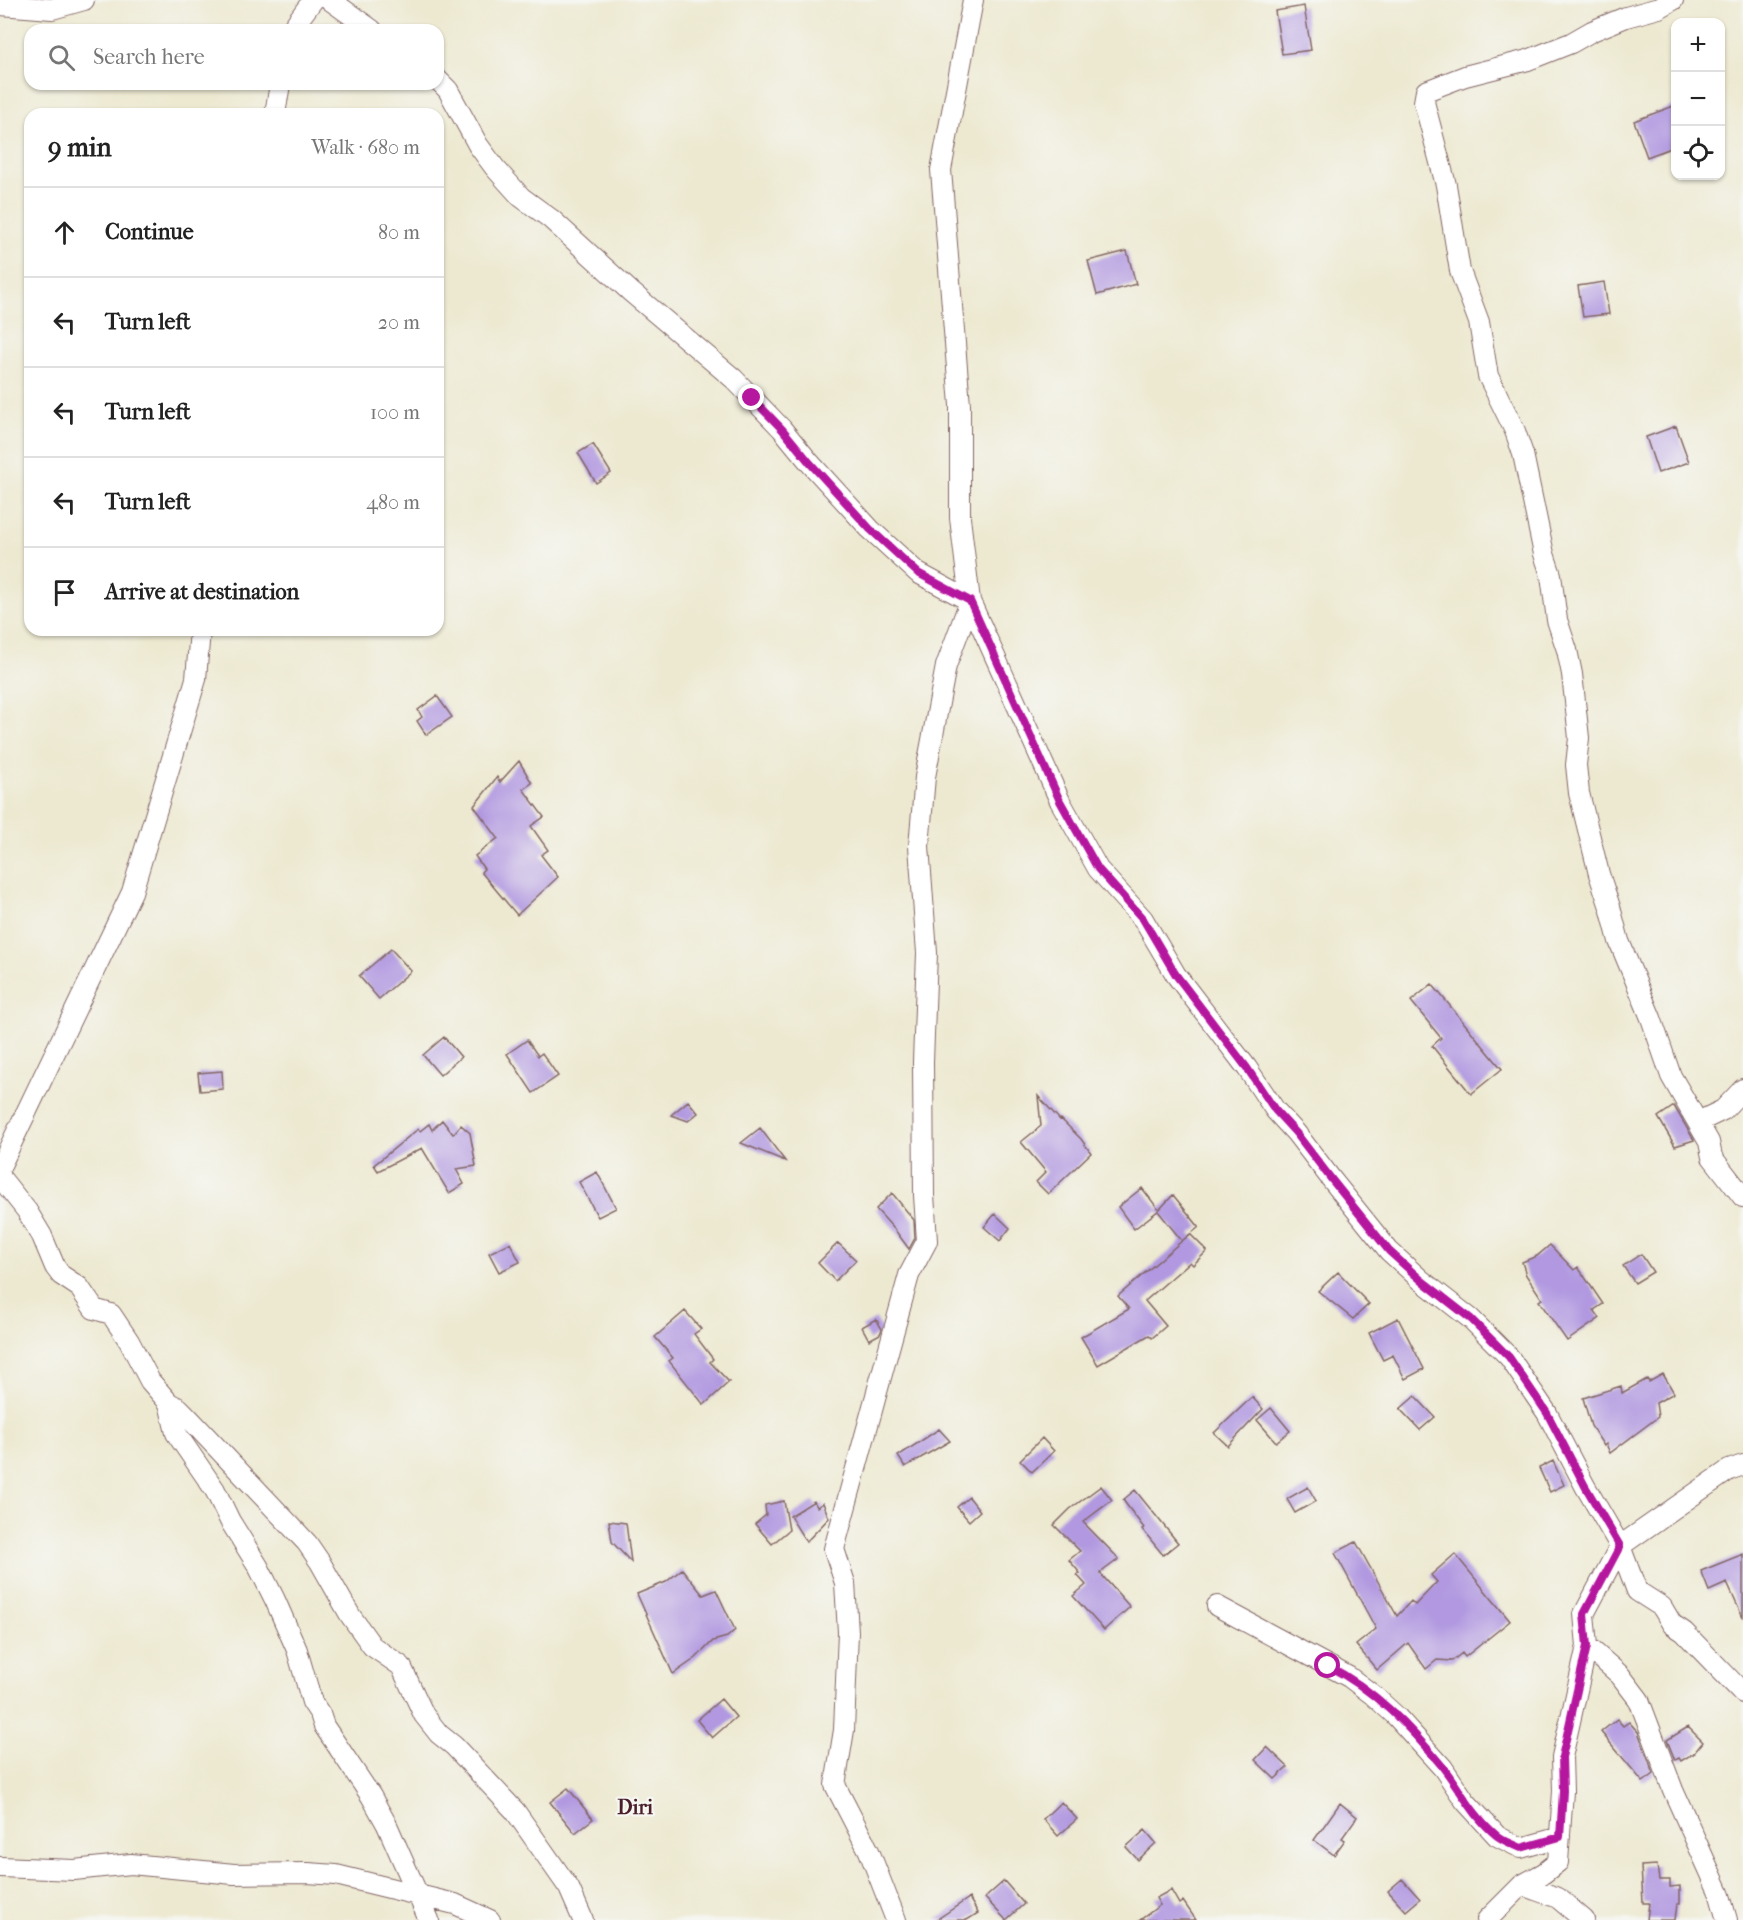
<!DOCTYPE html>
<meta charset="utf-8">
<style>
:root{--surface:#fff;--page:#f2f2f2;--text:#222;--muted:#767676;--line:#e0e0e0}
body{margin:0;font-family:"IM FELL French Canon",serif;background:var(--page);color:var(--text)}
.controls{position:absolute;right:18px;top:18px;display:grid;overflow:hidden;border-radius:12px;box-shadow:0 2px 4px #0004}
.controls button{width:54px;height:54px;display:grid;place-items:center;padding:0;border:0;border-bottom:2px solid var(--line);background:var(--surface);color:var(--text);font:30px sans-serif}
.stop{position:absolute;width:18px;height:18px;margin:-14px;border:4px solid #b5179e;border-radius:50%;background:#fff}
.stop.end{background:#b5179e;border-color:#fff;box-shadow:0 2px 6px #0008}
.list{margin:0;padding:0;list-style:none}
h2{display:flex;justify-content:space-between;align-items:center;height:78px;margin:0;padding:0 24px;font-size:26px}
h2 small{font-size:20px;font-weight:400;color:var(--muted)}
.list li{display:grid;grid-template-columns:39px 1fr auto;gap:18px;align-items:center;box-sizing:border-box;height:90px;padding:0 24px;border-top:2px solid var(--line)}
.list b{display:block;font-size:22px;white-space:nowrap}
.list em{font-size:20px;font-style:normal;color:var(--muted)}
.icon{flex:none;width:33px;height:33px;fill:none;stroke:currentColor;stroke-width:2;stroke-linecap:round;stroke-linejoin:round}
.map{position:relative;flex:none;width:1743px;height:1920px;overflow:hidden}
.search{position:absolute;background:var(--surface);box-shadow:0 2px 4px #0004;left:24px;top:24px;width:420px;height:66px;display:flex;align-items:center;gap:15px;box-sizing:border-box;padding:0 21px;border-radius:18px;color:var(--muted);font-size:22px}
.panel{position:absolute;background:var(--surface);box-shadow:0 2px 4px #0004;left:24px;top:108px;width:420px;height:528px;border-radius:18px}
.map>svg:first-child{display:block}
.building{fill:#b198e0}
.lines{fill:none;stroke-linecap:round;stroke-linejoin:round}
.minor-casing{stroke:#836665;stroke-width:22}
.minor{stroke:#fff;stroke-width:20}
.route{stroke:#b5179e;stroke-width:8}
.labels{text-anchor:middle;dominant-baseline:central;stroke-width:4.5;stroke-linejoin:round;paint-order:stroke}
.quarter-label{font-size:20px;font-weight:bold;fill:#4a1f2b;stroke:#f6f6f2}
</style>
<div class="map">
<svg width="1743" height="1920" viewBox="0 0 1743 1920">
<rect width="100%" height="100%" fill="#f6f6f2"/>
<filter id="ink" filterUnits="userSpaceOnUse"><feTurbulence type="fractalNoise" baseFrequency=".0167" numOctaves="2"/><feDisplacementMap in="SourceGraphic" scale="12" xChannelSelector="R" yChannelSelector="G"/><feConvolveMatrix kernelMatrix="1 2 1 2 8 2 1 2 1" color-interpolation-filters="sRGB"/></filter>
<filter id="wash" filterUnits="userSpaceOnUse"><feTurbulence type="fractalNoise" baseFrequency=".008" numOctaves="4" result="noise"/><feDisplacementMap in="SourceGraphic" scale="24" xChannelSelector="R" yChannelSelector="G"/><feGaussianBlur stdDeviation="1.35" result="paint"/><feColorMatrix in="noise" values="0 0 0 0 0 0 0 0 0 0 0 0 0 0 0 0 0 1.4 0 .05"/><feComposite in="paint" operator="in"/></filter>
<g filter="url(#wash)">
<rect width="100%" height="100%" fill="#ede9d1"/>
<g id="blocks">
<path class="building" d="M 1304,6 L 1311,50 L 1282,54 L 1275,11 Z
M 1676,105 L 1676,146 L 1647,157 L 1634,121 Z
M 1127,251 L 1136,284 L 1097,295 L 1088,261 Z
M 1604,282 L 1609,314 L 1583,317 L 1578,286 Z
M 1676,426 L 1689,462 L 1658,473 L 1646,437 Z
M 593,444 L 611,473 L 596,483 L 578,453 Z
M 437,696 L 452,717 L 426,735 L 417,721 L 422,717 L 418,710 Z
M 519,761 L 532,783 L 523,789 L 544,817 L 531,826 L 548,850 L 541,855 L 558,877 L 517,915 L 481,872 L 484,869 L 475,856 L 498,838 L 474,806 L 497,777 L 500,782 Z
M 391,949 L 411,971 L 379,999 L 359,976 Z
M 1432,984 L 1502,1069 L 1471,1094 L 1432,1046 L 1441,1038 L 1411,1001 Z
M 444,1037 L 461,1057 L 440,1075 L 423,1055 Z
M 527,1040 L 538,1056 L 542,1053 L 558,1076 L 533,1093 L 507,1054 Z
M 222,1071 L 223,1089 L 200,1091 L 198,1073 Z
M 1038,1096 L 1060,1120 L 1061,1119 L 1081,1139 L 1091,1153 L 1048,1194 L 1036,1182 L 1046,1172 L 1021,1142 L 1041,1126 Z
M 688,1101 L 698,1113 L 688,1121 L 671,1115 Z
M 1674,1106 L 1694,1140 L 1675,1146 L 1658,1117 Z
M 442,1120 L 453,1134 L 461,1125 L 470,1133 L 476,1166 L 456,1169 L 464,1184 L 449,1193 L 422,1148 L 378,1171 L 374,1165 L 418,1129 L 420,1131 L 429,1124 L 432,1130 Z
M 760,1128 L 785,1161 L 741,1143 Z
M 597,1172 L 616,1208 L 598,1217 L 579,1182 Z
M 1142,1188 L 1159,1210 L 1134,1229 L 1118,1207 Z
M 892,1193 L 914,1220 L 915,1238 L 909,1249 L 895,1230 L 876,1209 Z
M 1173,1195 L 1199,1227 L 1182,1241 L 1158,1211 Z
M 995,1214 L 1010,1228 L 1000,1241 L 984,1227 Z
M 1190,1234 L 1207,1251 L 1193,1265 L 1190,1262 L 1145,1301 L 1166,1326 L 1152,1338 L 1149,1335 L 1098,1365 L 1081,1337 L 1129,1309 L 1118,1296 Z
M 510,1243 L 520,1262 L 499,1272 L 489,1253 Z
M 838,1243 L 856,1260 L 835,1281 L 818,1263 Z
M 1550,1245 L 1574,1270 L 1578,1267 L 1603,1304 L 1594,1310 L 1600,1318 L 1567,1341 L 1539,1301 L 1542,1299 L 1526,1275 L 1522,1262 L 1537,1256 Z
M 1641,1254 L 1653,1272 L 1635,1283 L 1623,1266 Z
M 1338,1272 L 1369,1304 L 1353,1319 L 1318,1291 Z
M 685,1311 L 701,1329 L 694,1334 L 713,1359 L 710,1362 L 729,1382 L 704,1405 L 669,1361 L 673,1358 L 655,1337 Z
M 1398,1318 L 1424,1369 L 1405,1379 L 1393,1355 L 1383,1360 L 1369,1333 Z
M 876,1319 L 882,1329 L 880,1334 L 869,1340 L 862,1327 Z
M 1663,1374 L 1674,1393 L 1656,1403 L 1658,1417 L 1610,1453 L 1606,1444 L 1604,1446 L 1591,1426 L 1583,1398 L 1621,1386 L 1622,1393 L 1647,1379 L 1649,1382 Z
M 1415,1396 L 1435,1417 L 1420,1430 L 1400,1409 Z
M 1252,1397 L 1263,1409 L 1228,1446 L 1214,1433 Z
M 1271,1408 L 1290,1431 L 1276,1442 L 1257,1420 Z
M 939,1429 L 950,1441 L 905,1467 L 898,1456 Z
M 1042,1438 L 1054,1451 L 1032,1472 L 1020,1460 Z
M 1553,1461 L 1564,1485 L 1550,1492 L 1539,1468 Z
M 1101,1486 L 1112,1500 L 1083,1522 L 1119,1559 L 1100,1573 L 1130,1607 L 1104,1630 L 1073,1596 L 1086,1585 L 1077,1575 L 1080,1573 L 1069,1560 L 1080,1551 L 1054,1525 L 1070,1509 Z
M 1308,1487 L 1316,1501 L 1295,1513 L 1287,1499 Z
M 1135,1490 L 1178,1543 L 1163,1555 L 1142,1529 L 1144,1528 L 1123,1500 Z
M 969,1497 L 980,1511 L 969,1521 L 957,1507 Z
M 784,1501 L 789,1530 L 772,1544 L 755,1524 L 766,1515 L 765,1505 Z
M 814,1501 L 817,1507 L 823,1503 L 829,1518 L 806,1542 L 790,1516 Z
M 609,1521 L 626,1523 L 631,1562 L 612,1542 Z
M 1356,1542 L 1397,1616 L 1411,1601 L 1415,1605 L 1437,1582 L 1431,1575 L 1455,1554 L 1510,1621 L 1465,1657 L 1462,1653 L 1452,1661 L 1437,1660 L 1426,1669 L 1408,1643 L 1377,1670 L 1356,1645 L 1376,1629 L 1335,1553 Z
M 1743,1554 L 1743,1618 L 1727,1583 L 1709,1591 L 1701,1571 Z
M 682,1569 L 703,1595 L 716,1590 L 735,1630 L 727,1637 L 713,1641 L 696,1658 L 673,1674 L 637,1594 L 666,1582 Z
M 721,1699 L 736,1717 L 712,1738 L 697,1720 Z
M 1617,1719 L 1623,1726 L 1629,1722 L 1638,1732 L 1654,1774 L 1643,1782 L 1601,1732 Z
M 1688,1727 L 1703,1742 L 1694,1753 L 1681,1761 L 1679,1758 L 1675,1760 L 1667,1740 Z
M 1267,1747 L 1288,1767 L 1275,1779 L 1255,1760 Z
M 568,1788 L 593,1819 L 575,1833 L 550,1802 Z
M 1061,1802 L 1077,1819 L 1058,1836 L 1043,1819 Z
M 1340,1803 L 1357,1817 L 1342,1838 L 1345,1840 L 1334,1855 L 1314,1840 Z
M 1145,1830 L 1156,1843 L 1138,1860 L 1126,1847 Z
M 1657,1865 L 1659,1880 L 1670,1880 L 1670,1887 L 1680,1886 L 1680,1904 L 1677,1904 L 1675,1920 L 1647,1920 L 1649,1903 L 1643,1903 L 1641,1866 Z
M 1402,1879 L 1420,1899 L 1406,1911 L 1388,1891 Z
M 1004,1881 L 1024,1904 L 1006,1920 L 985,1898 Z
M 1171,1890 L 1179,1904 L 1183,1901 L 1196,1920 L 1140,1920 L 1160,1905 L 1156,1898 Z
M 969,1898 L 978,1913 L 967,1920 L 936,1920 Z"/>
</g>
</g>
<g filter="url(#ink)">
<use href="#blocks" fill-opacity="0" stroke="#836665" stroke-width="1.5"/>
<g class="lines">
<g class="minor-casing">
<path id="minor" d="M 330,0 L 372,30
M 1673,0 L 1659,8 L 1626,17 L 1592,31 L 1571,43 L 1528,60 L 1465,76 L 1426,91 L 1424,102 L 1446,185 L 1460,271 L 1479,322 L 1488,376 L 1515,431 L 1523,454 L 1544,554 L 1551,575 L 1557,620 L 1567,650 L 1572,674 L 1579,738 L 1576,765 L 1579,793 L 1599,874 L 1610,907 L 1619,941 L 1651,1018 L 1671,1076 L 1709,1142 L 1712,1157 L 1743,1197
M 0,5 L 52,9 L 84,0
M 291,30 L 313,0
M 438,80 L 448,90 L 478,145 L 495,168 L 521,197 L 551,219 L 631,292 L 734,379 L 782,429 L 810,463 L 870,529 L 918,573 L 970,601 L 1060,801 L 1098,869 L 1143,919 L 1176,975 L 1247,1068 L 1275,1110 L 1296,1133 L 1332,1180 L 1389,1251 L 1421,1280 L 1471,1319 L 1509,1357 L 1547,1413 L 1585,1486 L 1620,1546 L 1584,1614 L 1587,1646 L 1562,1757 L 1563,1791 L 1558,1862 L 1544,1873 L 1522,1885 L 1487,1920
M 275,114 L 280,84
M 1698,1122 L 1723,1110 L 1743,1089
M 0,1167 L 132,892 L 196,679 L 200,630
M 0,1177 L 27,1211 L 42,1236 L 55,1267 L 61,1275 L 79,1287 L 94,1309 L 111,1314 L 129,1341 L 150,1381 L 169,1403 L 176,1433 L 215,1490 L 230,1521 L 258,1566 L 275,1600 L 297,1650 L 312,1702 L 320,1714 L 324,1726 L 371,1796 L 387,1825 L 429,1920
M 169,1403 L 179,1408 L 186,1415 L 307,1543 L 320,1562 L 350,1615 L 372,1646 L 401,1666 L 424,1715 L 439,1734 L 454,1746 L 515,1811 L 569,1888 L 583,1920
M 1743,1465 L 1729,1470 L 1620,1546 L 1637,1591 L 1662,1607 L 1672,1624 L 1684,1632 L 1743,1693
M 1217,1606 L 1349,1677 L 1373,1695 L 1396,1716 L 1443,1768 L 1465,1801 L 1497,1836 L 1521,1848 L 1560,1837
M 1587,1646 L 1620,1675 L 1639,1700 L 1673,1790 L 1719,1892 L 1727,1920
M 0,1867 L 74,1870 L 131,1864 L 234,1874 L 308,1873 L 336,1875 L 455,1904 L 490,1920
M 1522,1885 L 1558,1898 L 1584,1920
M 896,1920 L 869,1851 L 835,1785 L 844,1730 L 848,1632 L 845,1583 L 834,1549 L 909,1275 L 927,1241 L 924,1195 L 923,1062 L 927,953 L 919,846 L 925,777 L 946,666 L 970,601 L 960,518 L 960,405 L 941,170 L 973,0"/>
</g>
<use href="#minor" class="minor"/>
</g>
</g>
<g class="lines" filter="url(#ink)">
<path class="route" d="M 752,398 L 782,429 L 810,463 L 870,529 L 918,573 L 970,601 L 1060,801 L 1098,869 L 1143,919 L 1176,975 L 1247,1068 L 1275,1110 L 1296,1133 L 1332,1180 L 1389,1251 L 1421,1280 L 1471,1319 L 1509,1357 L 1547,1413 L 1585,1486 L 1620,1546 L 1584,1614 L 1587,1646 L 1562,1757 L 1563,1791 L 1560,1837 L 1521,1848 C 1513,1844 1503,1841 1496,1835 C 1473,1816 1460,1789 1442,1766 C 1410,1727 1374,1689 1328,1666"/>
</g>
<g class="labels">
<g class="quarter-label">
<text x="635" y="1807">Diri</text>
</g>
</g>
</svg>
<div class="controls">
<button>+</button>
<button>−</button>
<button><svg class="icon" aria-label="locate" viewBox="0 0 24 24"><circle cx="12" cy="12" r="6"/><path d="M12 2v4M12 18v4M2 12h4M18 12h4"/></svg></button>
</div>
<div class="stop" style="left:1328px;top:1666px"></div>
<div class="stop end" style="left:752px;top:398px"></div>
<div class="search"><svg class="icon" aria-label="search" viewBox="0 0 24 24"><circle cx="10" cy="10" r="6"/><path d="M15 15l6 6"/></svg>Search here</div>
<section class="panel">
<h2>9 min<small>Walk · 680 m</small></h2>
<ul class="list">
<li><svg class="icon" aria-label="ahead" viewBox="0 0 24 24"><path d="M12 20V5M6 11l6-6 6 6"/></svg><div><b>Continue</b></div><em>80 m</em></li>
<li><svg class="icon" aria-label="left" viewBox="0 0 24 24"><path d="M17 20v-9H6M10 6l-5 5 5 5"/></svg><div><b>Turn left</b></div><em>20 m</em></li>
<li><svg class="icon" aria-label="left" viewBox="0 0 24 24"><path d="M17 20v-9H6M10 6l-5 5 5 5"/></svg><div><b>Turn left</b></div><em>100 m</em></li>
<li><svg class="icon" aria-label="left" viewBox="0 0 24 24"><path d="M17 20v-9H6M10 6l-5 5 5 5"/></svg><div><b>Turn left</b></div><em>480 m</em></li>
<li><svg class="icon" aria-label="arrive" viewBox="0 0 24 24"><path d="M6 21V4h12l-3 4 3 4H6"/></svg><div><b>Arrive at destination</b></div></li>
</ul>
</section>
</div>
